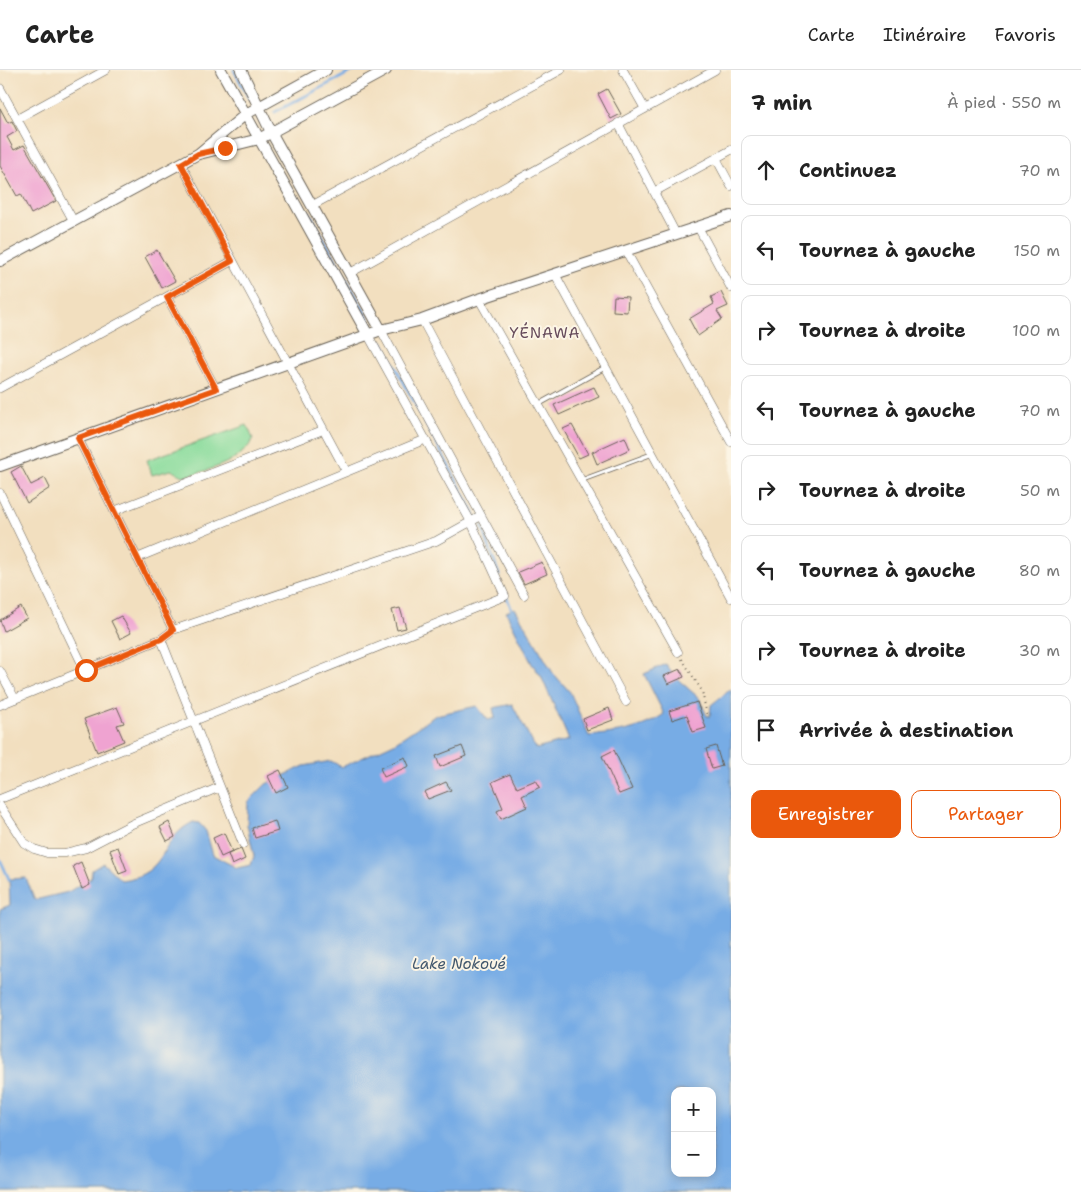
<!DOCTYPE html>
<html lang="fr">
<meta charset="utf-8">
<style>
:root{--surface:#fff;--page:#f6f6f6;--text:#222;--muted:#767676;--line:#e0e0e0;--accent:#ea580c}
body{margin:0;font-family:"Shantell Sans",sans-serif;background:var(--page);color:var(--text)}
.controls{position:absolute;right:15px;bottom:15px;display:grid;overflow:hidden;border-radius:10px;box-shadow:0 2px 8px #0003}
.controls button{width:45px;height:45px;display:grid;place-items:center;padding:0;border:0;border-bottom:1px solid var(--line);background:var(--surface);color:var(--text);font:25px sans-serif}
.stop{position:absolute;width:15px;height:15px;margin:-11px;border:4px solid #ea580c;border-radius:50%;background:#fff}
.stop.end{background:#ea580c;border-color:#fff;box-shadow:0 1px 5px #0008}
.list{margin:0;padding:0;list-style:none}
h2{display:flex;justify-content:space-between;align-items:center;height:65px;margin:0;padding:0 20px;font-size:21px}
h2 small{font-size:16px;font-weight:400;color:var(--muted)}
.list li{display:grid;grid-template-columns:32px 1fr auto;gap:15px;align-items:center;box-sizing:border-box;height:70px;margin:0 10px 10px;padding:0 10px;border:1px solid var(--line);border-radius:10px}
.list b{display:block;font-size:19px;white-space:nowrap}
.list em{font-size:16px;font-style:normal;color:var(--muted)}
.actions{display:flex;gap:10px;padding:15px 20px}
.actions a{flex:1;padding:11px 0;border:1px solid var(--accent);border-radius:10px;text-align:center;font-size:18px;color:var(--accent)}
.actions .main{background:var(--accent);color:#fff}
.icon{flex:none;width:28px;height:28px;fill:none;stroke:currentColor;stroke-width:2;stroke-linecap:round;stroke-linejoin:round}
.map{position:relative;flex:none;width:731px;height:1122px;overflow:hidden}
header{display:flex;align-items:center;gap:30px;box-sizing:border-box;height:70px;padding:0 25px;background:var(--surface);border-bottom:1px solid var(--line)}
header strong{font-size:24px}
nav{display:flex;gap:28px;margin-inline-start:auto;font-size:18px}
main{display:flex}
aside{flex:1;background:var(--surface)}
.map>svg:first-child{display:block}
.green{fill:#8bdc9d;stroke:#547c5c}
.water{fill:#77ace5;stroke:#4a6480;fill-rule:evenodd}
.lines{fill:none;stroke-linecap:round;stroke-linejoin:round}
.stream{stroke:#77ace5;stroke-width:3}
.building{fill:#efa3d1}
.service-casing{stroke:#676055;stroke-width:5.5}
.minor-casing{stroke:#676055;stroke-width:9}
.tertiary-casing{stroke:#676055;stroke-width:12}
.path{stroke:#676055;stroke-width:2;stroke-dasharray:1 4;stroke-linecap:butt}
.service{stroke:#fff;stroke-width:4}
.minor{stroke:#fff;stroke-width:8}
.tertiary{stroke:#fff;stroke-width:10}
.route{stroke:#ea580c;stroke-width:6}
.labels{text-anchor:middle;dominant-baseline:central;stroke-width:4;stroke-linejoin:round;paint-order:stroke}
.neighbourhood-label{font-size:15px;letter-spacing:1px;fill:#664b5b;stroke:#fcf5e5}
.water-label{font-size:15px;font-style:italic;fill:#40566c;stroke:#fcf5e5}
</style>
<header>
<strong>Carte</strong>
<nav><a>Carte</a><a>Itinéraire</a><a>Favoris</a></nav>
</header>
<main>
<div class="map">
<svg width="731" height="1122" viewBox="0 0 731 1122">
<rect width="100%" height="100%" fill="#fcf5e5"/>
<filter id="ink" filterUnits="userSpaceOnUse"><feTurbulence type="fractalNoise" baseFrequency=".02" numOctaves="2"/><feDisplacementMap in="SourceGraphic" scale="10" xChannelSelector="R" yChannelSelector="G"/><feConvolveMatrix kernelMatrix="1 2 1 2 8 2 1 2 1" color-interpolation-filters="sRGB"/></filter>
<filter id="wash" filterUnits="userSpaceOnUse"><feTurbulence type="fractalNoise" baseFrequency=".0096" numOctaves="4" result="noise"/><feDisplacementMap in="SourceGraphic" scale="20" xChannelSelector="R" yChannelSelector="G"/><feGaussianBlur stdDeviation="1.12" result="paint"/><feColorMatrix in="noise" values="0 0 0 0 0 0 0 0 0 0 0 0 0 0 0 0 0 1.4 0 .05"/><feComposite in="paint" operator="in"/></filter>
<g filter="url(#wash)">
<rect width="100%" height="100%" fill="#f2dfbf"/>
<path class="green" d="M 247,355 L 253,369 C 243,390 211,400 190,405 L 183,406 L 171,400 L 152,405 L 147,390 Z"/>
<path class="water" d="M 515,538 L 553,603 L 570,622 L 589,666 C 616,663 642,660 664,644 L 644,604 L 666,594 L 673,605 L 699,628 L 707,646 L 710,646 L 711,635 L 731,619 L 731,1122 L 0,1122 L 0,839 L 10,835 L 9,809 L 26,808 L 35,830 L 68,822 L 91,808 L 92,800 L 103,793 L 121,810 C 169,805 158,769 193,752 L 199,753 L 206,761 L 213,785 L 237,798 L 251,795 L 254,786 L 247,755 L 248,732 L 266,714 L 304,696 L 331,691 L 342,697 L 394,673 L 436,645 L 477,636 L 488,650 L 495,648 L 493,638 L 512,634 L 536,679 L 569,670 L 541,606 L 532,594 L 506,542 ZM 675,1021 L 712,1021 L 712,1103 L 675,1103 Z"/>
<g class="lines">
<path class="stream" d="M 234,0 L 249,28
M 275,42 L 355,0
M 309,142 L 374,259
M 382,272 L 475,445
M 482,456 L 499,505
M 506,525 L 513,543
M 0,789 L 9,809"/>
</g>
<g id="blocks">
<path class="building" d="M 607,19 L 621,44 L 611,49 L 598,24 Z
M 0,38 L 8,53 L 12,51 L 17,61 L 7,67 L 14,80 L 24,75 L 56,131 L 31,144 L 21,124 L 17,126 L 0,96 Z
M 157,180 L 175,211 L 162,218 L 145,187 Z
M 721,222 L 728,236 L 717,241 L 722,249 L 698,266 L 689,249 L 714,234 L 711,227 Z
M 614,226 L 628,227 L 627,242 L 613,241 Z
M 594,317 L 599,327 L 559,345 L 554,335 Z
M 572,355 L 588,384 L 579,388 L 563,359 Z
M 625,367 L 630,379 L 597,394 L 592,382 Z
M 21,396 L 31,415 L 45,408 L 50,418 L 27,433 L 11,402 Z
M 542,492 L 547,504 L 524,514 L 518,502 Z
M 21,537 L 27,548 L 4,561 L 0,550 Z
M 400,538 L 406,558 L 397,560 L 392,540 Z
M 121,546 L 131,563 L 120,569 L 111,551 Z
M 680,599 L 684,607 L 668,614 L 664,606 Z
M 697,632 L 706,658 L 693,662 L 687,645 L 672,650 L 669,641 Z
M 117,637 L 124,653 L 117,655 L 124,671 L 97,682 L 84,649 Z
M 609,638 L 613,650 L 587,660 L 583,649 Z
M 462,676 L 466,686 L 440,697 L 436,686 Z
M 716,676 L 722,696 L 712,699 L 706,679 Z
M 614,680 L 632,719 L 619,724 L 602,686 Z
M 405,687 L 409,696 L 384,707 L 380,698 Z
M 280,700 L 288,717 L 276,723 L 268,706 Z
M 510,704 L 517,718 L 536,710 L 540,717 L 522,726 L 527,737 L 501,749 L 497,741 L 503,738 L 492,712 Z
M 446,712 L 451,720 L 428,729 L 424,722 Z
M 275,751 L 278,761 L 255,768 L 252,758 Z
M 169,752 L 175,767 L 167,771 L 160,757 Z
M 224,763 L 232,782 L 221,787 L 213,768 Z
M 118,777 L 127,801 L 119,804 L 110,780 Z
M 241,779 L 245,789 L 232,795 L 228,784 Z
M 81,792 L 90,815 L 82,819 L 73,796 Z"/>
</g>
</g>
<g filter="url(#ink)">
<use href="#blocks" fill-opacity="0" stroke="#676055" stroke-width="1"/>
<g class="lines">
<g class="service-casing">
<path id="service" d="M 539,334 L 606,297
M 582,410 L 652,384"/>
</g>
<g class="minor-casing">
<path id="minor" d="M 623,0 L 645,39
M 0,18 L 74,152
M 17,49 L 106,0
M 618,53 L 676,164
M 716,88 L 731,116
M 181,94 L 346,401
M 654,122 L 731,80
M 313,135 L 561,0
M 698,157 L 731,218
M 626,181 L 731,372
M 350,203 L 715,0
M 555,204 L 731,528
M 167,227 L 216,319
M 479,229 L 678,582
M 422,250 L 626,632
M 381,260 L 524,525
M 0,318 L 232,191
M 78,368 L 173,560
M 0,423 L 85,600
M 114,441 L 323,360
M 137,488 L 424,370
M 161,569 L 243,774
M 0,601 L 15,629
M 0,635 L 161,569 L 173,560 L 436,471 L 481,446
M 0,729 L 505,526 L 471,452 L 368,265
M 0,736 L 24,773 L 34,779 L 47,783 L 65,783 L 86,778 L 132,754 L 220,717"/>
</g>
<g class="tertiary-casing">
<path id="tertiary" d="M 221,0 L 368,265
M 241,0 L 271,62 L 381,260
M 199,84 L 259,69 L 386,0
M 0,191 L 198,84 L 246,44 L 326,0
M 0,396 L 381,260 L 422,250 L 479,229 L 731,146"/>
</g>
<path class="path" d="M 682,589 L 702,621 L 707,646"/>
<use href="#service" class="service"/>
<use href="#minor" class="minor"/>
<use href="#tertiary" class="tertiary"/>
</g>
</g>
<g class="lines" filter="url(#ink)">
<path class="route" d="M 86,600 L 161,569 L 173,560 L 78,368 L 216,319 L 167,227 L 232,191 L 181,94 L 198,84 L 225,78"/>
</g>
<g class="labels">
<g class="neighbourhood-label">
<text x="545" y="263">YÉNAWA</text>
</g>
<g class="water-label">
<text x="459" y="894">Lake Nokoué</text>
</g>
</g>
</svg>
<div class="controls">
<button>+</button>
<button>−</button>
</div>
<div class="stop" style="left:86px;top:600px"></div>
<div class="stop end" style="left:225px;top:78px"></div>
</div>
<aside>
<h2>7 min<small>À pied · 550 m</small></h2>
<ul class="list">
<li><svg class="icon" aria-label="ahead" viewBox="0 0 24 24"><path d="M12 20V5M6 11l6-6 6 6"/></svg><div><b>Continuez</b></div><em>70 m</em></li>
<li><svg class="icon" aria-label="left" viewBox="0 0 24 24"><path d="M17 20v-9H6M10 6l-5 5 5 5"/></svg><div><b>Tournez à gauche</b></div><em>150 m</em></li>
<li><svg class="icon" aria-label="right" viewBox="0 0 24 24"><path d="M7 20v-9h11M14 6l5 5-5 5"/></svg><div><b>Tournez à droite</b></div><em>100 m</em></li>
<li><svg class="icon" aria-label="left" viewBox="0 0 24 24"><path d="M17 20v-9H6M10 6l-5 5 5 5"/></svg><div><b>Tournez à gauche</b></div><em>70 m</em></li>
<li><svg class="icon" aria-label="right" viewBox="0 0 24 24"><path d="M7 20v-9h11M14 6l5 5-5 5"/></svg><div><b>Tournez à droite</b></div><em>50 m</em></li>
<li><svg class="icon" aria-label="left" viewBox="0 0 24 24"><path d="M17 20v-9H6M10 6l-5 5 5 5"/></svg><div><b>Tournez à gauche</b></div><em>80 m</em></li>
<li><svg class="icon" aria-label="right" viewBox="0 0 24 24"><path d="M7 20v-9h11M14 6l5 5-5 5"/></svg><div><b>Tournez à droite</b></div><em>30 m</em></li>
<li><svg class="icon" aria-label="arrive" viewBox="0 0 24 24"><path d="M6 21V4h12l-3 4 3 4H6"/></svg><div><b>Arrivée à destination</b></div></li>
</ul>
<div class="actions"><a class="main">Enregistrer</a><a>Partager</a></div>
</aside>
</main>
